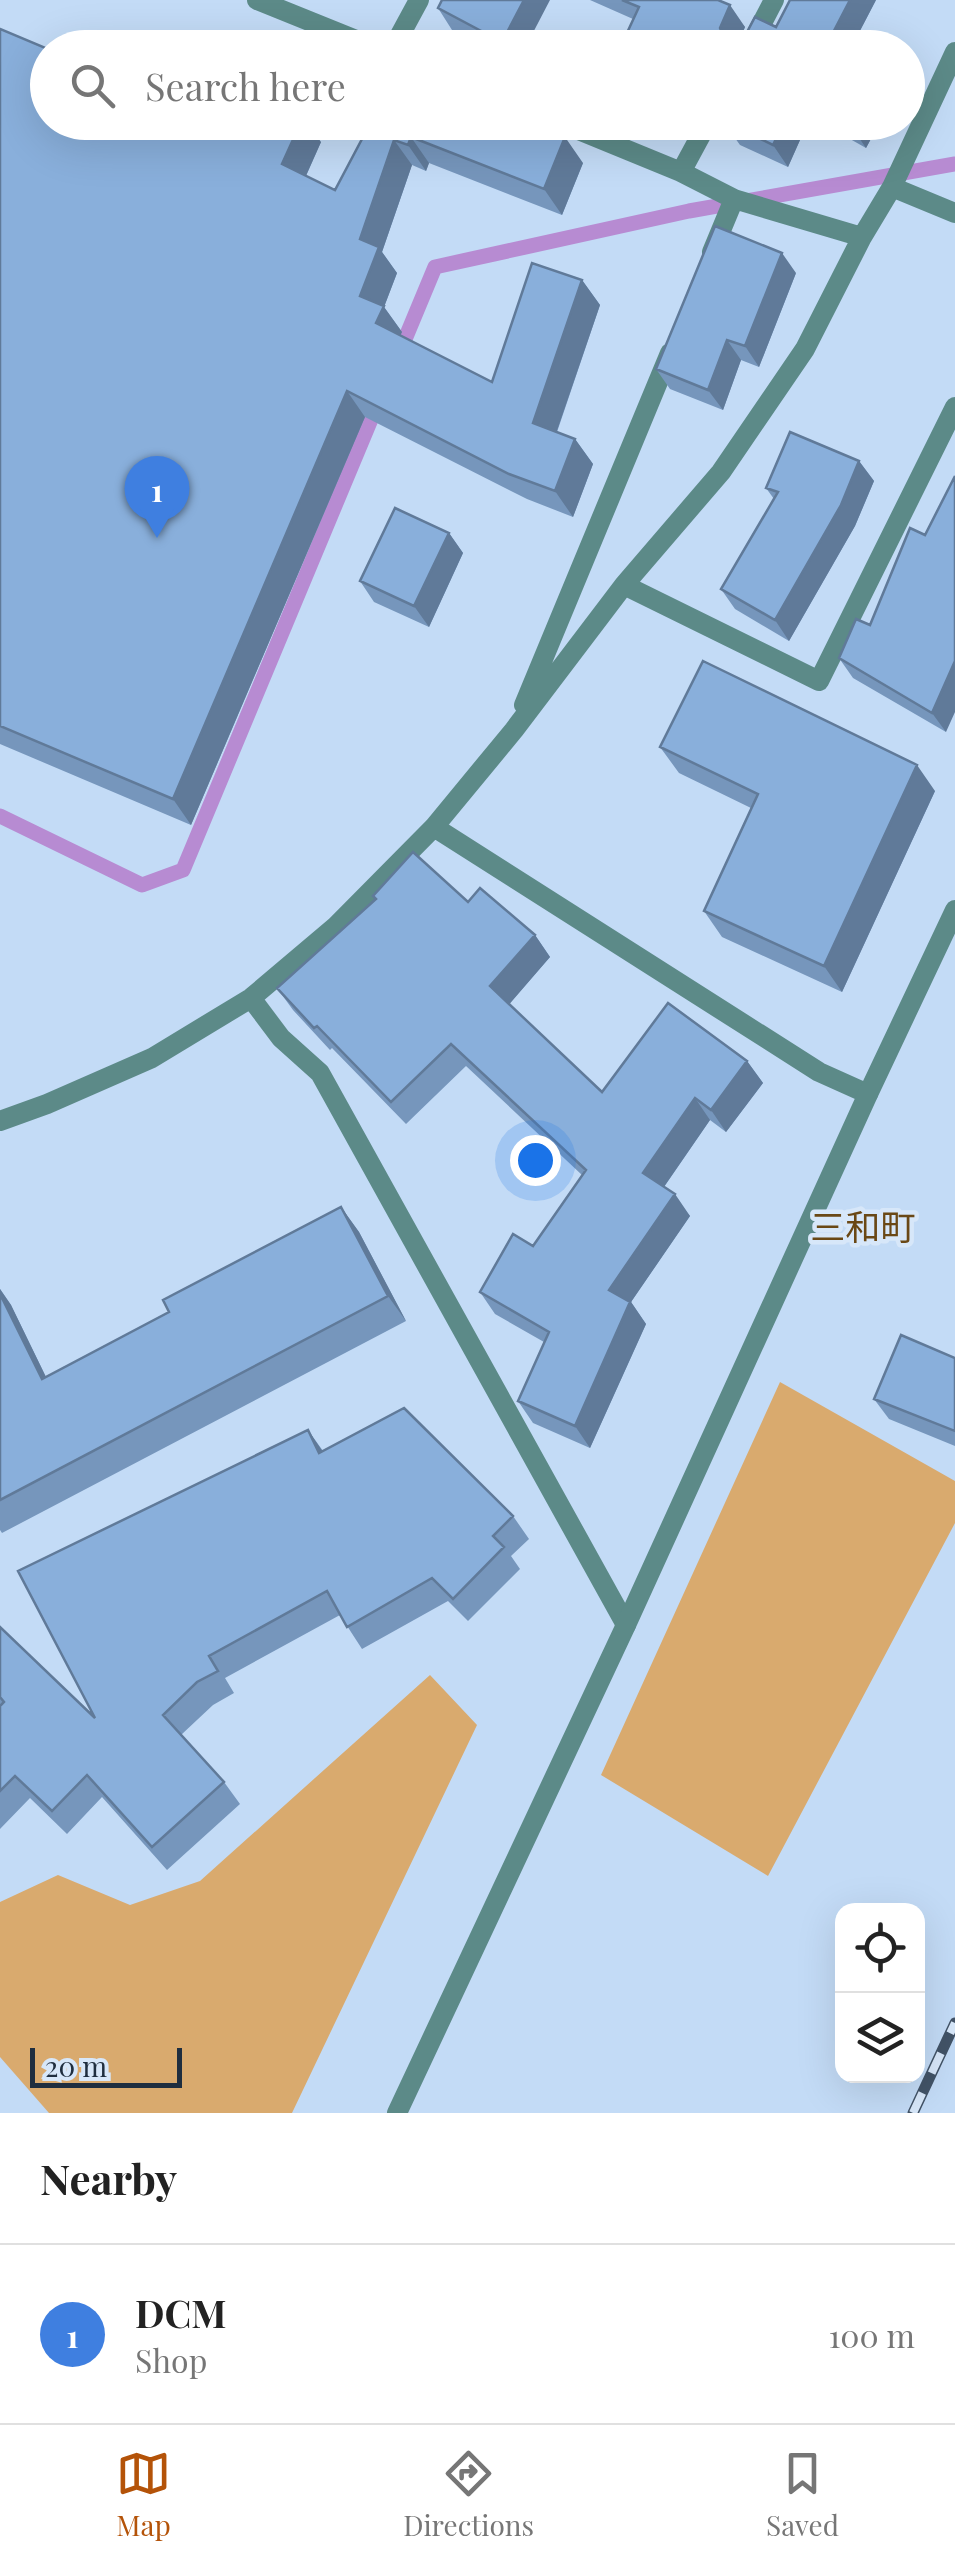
<!DOCTYPE html>
<meta charset="utf-8">
<style>
:root{--surface:#fff;--page:#f2f2f2;--text:#222;--muted:#767676;--line:#e0e0e0;--accent:#b45309}
body{margin:0;font-family:"Playfair Display","Noto Sans JP",serif;background:var(--page);color:var(--text)}
.controls{position:absolute;right:30px;bottom:30px;display:grid;overflow:hidden;border-radius:20px;box-shadow:0 10px 40px #0002}
.controls button{width:90px;height:90px;display:grid;place-items:center;padding:0;border:0;border-bottom:2px solid var(--line);background:var(--surface);color:var(--text);font:50px sans-serif}
.scale{position:absolute;left:30px;bottom:25px;width:152px;box-sizing:border-box;padding-left:10px;border:5px solid #1f2e3f;border-top:0;font-size:28px;line-height:35px;white-space:nowrap;color:#1f2e3f;-webkit-text-stroke:8px #d7e7f9;paint-order:stroke}
.you{position:absolute;left:535px;top:1160px;width:35px;height:35px;margin:-25px;border:8px solid #fff;border-radius:50%;background:#1a73e8;box-shadow:0 0 0 15px #1a73e833}
.badge{display:grid;place-items:center;width:65px;height:65px;border-radius:50%;background:var(--accent);color:#fff;font-size:32px;font-weight:700}
.pin{position:absolute;translate:-50% -82px;filter:drop-shadow(0 2px 5px #0008)}
.pin::after{content:'';position:absolute;top:52px;width:35px;height:30px;background:inherit;clip-path:polygon(0 0,100% 0,50% 100%)}
.list{margin:0;padding:0;list-style:none}
h2{display:flex;justify-content:space-between;align-items:center;height:130px;margin:0;padding:0 40px;font-size:42px}
h2 small{font-size:32px;font-weight:400;color:var(--muted)}
.list li{display:grid;grid-template-columns:65px 1fr auto;gap:30px;align-items:center;box-sizing:border-box;height:180px;padding:0 40px;border-top:2px solid var(--line)}
.list b{display:block;font-size:38px;white-space:nowrap}
.list p{margin:0;font-size:32px;white-space:nowrap;color:var(--muted)}
.list em{font-size:32px;font-style:normal;color:var(--muted)}
.icon{flex:none;width:55px;height:55px;fill:none;stroke:currentColor;stroke-width:2;stroke-linecap:round;stroke-linejoin:round}
.map{position:relative;flex:none;width:955px;height:2113px;overflow:hidden}
.search{position:absolute;background:var(--surface);box-shadow:0 10px 40px #0002;left:30px;right:30px;top:30px;height:110px;display:flex;align-items:center;gap:25px;box-sizing:border-box;padding:0 35px;border-radius:55px;color:var(--muted);font-size:38px}
.sheet{height:310px;background:var(--surface)}
nav{display:flex;justify-content:space-around;align-items:center;box-sizing:border-box;height:140px;border-top:2px solid var(--line);background:var(--surface);font-size:28px;color:var(--muted)}
nav a{display:grid;justify-items:center;gap:5px}
nav .on{color:var(--accent)}
.map>svg:first-child{display:block}
.green{fill:#d9aa6e}
.lines{fill:none;stroke-linecap:round;stroke-linejoin:round}
.stream{stroke:#b78bd2;stroke-width:15}
.minor{stroke:#5c8a88;stroke-width:20}
.tertiary{stroke:#5c8a88;stroke-width:20}
.rail-casing{stroke:#425367;stroke-width:11}
.rail{stroke:#d7e7f9;stroke-width:8;stroke-dasharray:22;stroke-linecap:butt}
.wall{fill:#7696bc}
.shaded-wall{fill:#607a99}
.building{fill:#89afdb;stroke:#607a99;stroke-width:2.5}
.labels{text-anchor:middle;dominant-baseline:central;stroke-width:9;stroke-linejoin:round;paint-order:stroke}
.quarter-label{font-size:35px;fill:#6a4815;stroke:#d7e7f9}
</style>
<div class="map">
<svg width="955" height="2113" viewBox="0 0 955 2113">
<rect width="100%" height="100%" fill="#c3dbf6"/>
<path class="green" d="M 780,1382 L 955,1481 L 955,1523 L 768,1876 L 601,1775 Z
M 430,1675 L 477,1725 L 292,2113 L 49,2113 L 0,2057 L 0,1902 L 58,1875 L 130,1905 L 200,1881 Z"/>
<g class="lines">
<path class="stream" d="M 398,356 L 435,267 L 689,211 L 955,164
M 0,816 L 142,885 L 183,870 L 377,405"/>
<path class="minor" d="M 257,0 L 376,48
M 393,48 L 419,0
M 749,48 L 774,0
M 559,122 L 681,172 L 734,199 L 862,237
M 681,172 L 708,122
M 892,187 L 955,213
M 712,252 L 734,199
M 624,585 L 819,681 L 955,407
M 524,705 L 670,353
M 434,827 L 819,1072 L 868,1094
M 251,998 L 281,1038 L 320,1073 L 626,1625
M 0,1121 L 47,1104 L 152,1058 L 251,998 L 335,927 L 434,827 L 514,730 L 624,585 L 721,472 L 805,349 L 862,237 L 892,187 L 955,52"/>
<path class="tertiary" d="M 397,2113 L 626,1625 L 868,1094 L 955,910"/>
<g class="rail-casing">
<path id="rail" d="M 913,2113 L 955,2023"/>
</g>
<use href="#rail" class="rail"/>
</g>
<path class="wall" d="M 590,0 L 718,0 L 745,27 L 740,39 L 776,27 L 876,0 L 851,48 L 620,48 L 633,19 Z
M 438,8 L 525,48 L 487,48 L 452,30 Z
M 0,29 L 48,122 L 321,142 L 306,176 L 335,190 L 371,122 L 583,163 L 562,215 L 429,163 L 426,171 L 412,165 L 382,252 L 397,273 L 384,307 L 402,332 L 400,335 L 492,382 L 582,280 L 600,305 L 557,432 L 575,439 L 593,464 L 573,517 L 527,499 L 365,417 L 191,825 L 0,744 Z
M 808,122 L 788,167 L 740,145 L 725,124 Z
M 820,122 L 880,122 L 866,148 Z
M 796,273 L 759,367 L 741,360 L 723,410 L 670,389 L 656,369 Z
M 859,461 L 874,481 L 855,526 L 789,641 L 735,609 L 721,589 L 774,499 L 766,488 Z
M 910,528 L 946,732 L 853,678 L 839,658 L 870,625 Z
M 449,533 L 463,553 L 429,627 L 374,602 L 360,581 Z
M 660,747 L 935,791 L 842,992 L 722,937 L 704,911 L 751,808 L 679,773 Z
M 373,896 L 468,902 L 535,935 L 550,957 L 509,1004 L 602,1092 L 747,1061 L 763,1083 L 726,1132 L 710,1120 L 664,1187 L 690,1216 L 631,1302 L 646,1324 L 590,1448 L 533,1423 L 518,1401 L 544,1342 L 495,1314 L 480,1292 L 533,1246 L 582,1175 L 466,1066 L 406,1124 L 332,1048 L 330,1050 L 293,1010 L 277,988 L 375,899 Z
M 341,1207 L 359,1232 L 406,1321 L 2,1533 L 0,1530 L 0,1289 L 11,1305 L 46,1377 L 169,1312 Z
M 955,1358 L 955,1446 L 889,1419 L 874,1399 Z
M 308,1430 L 323,1451 L 513,1516 L 529,1539 L 511,1556 L 520,1569 L 468,1621 L 448,1601 L 362,1649 L 340,1615 L 225,1678 L 234,1693 L 213,1705 L 181,1735 L 224,1782 L 240,1804 L 167,1870 L 102,1797 L 67,1834 L 30,1798 L 0,1829 L 0,1627 L 95,1718 Z"/>
<path class="shaded-wall" d="M 524,0 L 550,0 L 525,48 L 506,48 L 502,42 Z
M 850,0 L 876,0 L 851,48 L 825,48 Z
M 730,5 L 745,27 L 736,48 L 723,35 L 720,28 Z
M 301,122 L 307,122 L 321,142 L 300,189 L 282,164 Z
M 784,122 L 808,122 L 788,167 L 773,145 Z
M 853,122 L 880,122 L 866,148 L 851,126 Z
M 411,137 L 429,163 L 426,171 L 408,145 Z
M 565,137 L 583,163 L 562,215 L 544,189 Z
M 394,140 L 412,165 L 382,252 L 397,273 L 384,307 L 402,332 L 394,349 L 360,296 L 360,239 Z
M 782,253 L 796,273 L 759,367 L 745,346 Z
M 582,280 L 600,305 L 551,448 L 533,423 Z
M 727,340 L 741,360 L 723,410 L 708,390 Z
M 347,391 L 365,417 L 191,825 L 173,799 Z
M 575,439 L 593,464 L 573,517 L 555,491 Z
M 859,461 L 874,481 L 855,526 L 789,641 L 775,620 Z
M 449,533 L 463,553 L 429,627 L 414,606 Z
M 955,661 L 955,712 L 946,732 L 932,713 Z
M 917,765 L 935,791 L 842,992 L 824,966 Z
M 535,935 L 550,957 L 506,1008 L 490,986 Z
M 747,1061 L 763,1083 L 726,1132 L 711,1110 Z
M 695,1098 L 710,1120 L 659,1194 L 643,1173 Z
M 675,1194 L 690,1216 L 631,1302 L 646,1324 L 590,1448 L 575,1426 L 609,1290 Z
M 341,1207 L 359,1232 L 406,1321 L 388,1296 Z
M 0,1289 L 11,1305 L 59,1404 L 42,1379 L 0,1294 Z
M 308,1430 L 323,1452 L 319,1453 Z"/>
<path class="building" d="M 442,0 L 524,0 L 502,42 L 438,8 Z
M 622,0 L 718,0 L 730,5 L 720,28 L 723,35 L 734,40 L 741,39 L 746,34 L 755,17 L 776,27 L 790,0 L 850,0 L 825,48 L 620,48 L 639,7 Z
M 0,29 L 48,49 L 48,122 L 301,122 L 282,164 L 335,190 L 371,122 L 527,122 L 565,137 L 544,189 L 411,137 L 408,145 L 394,140 L 360,239 L 379,247 L 360,296 L 384,306 L 376,323 L 492,382 L 532,263 L 582,280 L 533,423 L 575,439 L 555,491 L 509,474 L 347,391 L 173,799 L 0,726 Z
M 725,122 L 784,122 L 773,145 Z
M 715,226 L 782,253 L 745,346 L 727,340 L 708,390 L 656,369 Z
M 790,432 L 859,461 L 841,505 L 775,620 L 721,589 L 778,492 L 766,488 Z
M 955,476 L 955,661 L 932,713 L 839,658 L 856,619 L 870,625 L 910,528 L 925,535 Z
M 395,508 L 449,533 L 414,606 L 360,581 Z
M 703,661 L 917,765 L 824,966 L 704,911 L 758,794 L 660,747 Z
M 413,852 L 468,902 L 480,888 L 535,935 L 490,986 L 602,1092 L 668,1003 L 747,1061 L 711,1110 L 695,1098 L 643,1173 L 675,1194 L 609,1290 L 630,1302 L 575,1426 L 518,1401 L 549,1332 L 480,1292 L 513,1234 L 533,1246 L 586,1170 L 451,1044 L 391,1102 L 317,1026 L 314,1028 L 277,988 L 376,899 L 373,896 Z
M 341,1207 L 388,1296 L 0,1500 L 0,1294 L 42,1379 L 169,1312 L 163,1300 Z
M 901,1335 L 955,1358 L 955,1431 L 874,1399 Z
M 404,1408 L 513,1516 L 493,1536 L 504,1547 L 453,1599 L 432,1578 L 347,1627 L 327,1591 L 209,1656 L 218,1671 L 197,1682 L 163,1715 L 224,1782 L 152,1847 L 87,1775 L 52,1811 L 15,1776 L 0,1791 L 0,1706 L 4,1702 L 0,1697 L 0,1627 L 95,1718 L 18,1571 L 308,1430 L 319,1453 Z"/>
<g class="labels">
<g class="quarter-label">
<text x="863" y="1225">三和町</text>
</g>
</g>
</svg>
<div class="controls">
<button><svg class="icon" aria-label="locate" viewBox="0 0 24 24"><circle cx="12" cy="12" r="6"/><path d="M12 2v4M12 18v4M2 12h4M18 12h4"/></svg></button>
<button><svg class="icon" aria-label="layers" viewBox="0 0 24 24"><path d="M12 4l9 5-9 5-9-5zM3 14l9 5 9-5"/></svg></button>
</div>
<div class="scale">20 m</div>
<div class="you"></div>
<div class="pin badge" style="left:157px;top:538px;background:#3f7fe0">1</div>
<div class="search"><svg class="icon" aria-label="search" viewBox="0 0 24 24"><circle cx="10" cy="10" r="6"/><path d="M15 15l6 6"/></svg>Search here</div>
</div>
<section class="sheet">
<h2>Nearby<small></small></h2>
<ul class="list">
<li><span class="badge" style="background:#3f7fe0">1</span><div><b>DCM</b><p>Shop</p></div><em>100 m</em></li>
</ul>
</section>
<nav>
<a class="on"><svg class="icon" aria-label="map" viewBox="0 0 24 24"><path d="M3 6l6-2 6 2 6-2v14l-6 2-6-2-6 2zM9 4v14M15 6v14"/></svg>Map</a>
<a><svg class="icon" aria-label="directions" viewBox="0 0 24 24"><path d="M12 3l9 9-9 9-9-9zM9 14v-3h6M13 9l2 2-2 2"/></svg>Directions</a>
<a><svg class="icon" aria-label="saved" viewBox="0 0 24 24"><path d="M7 4h10v16l-5-4-5 4z"/></svg>Saved</a>
</nav>
